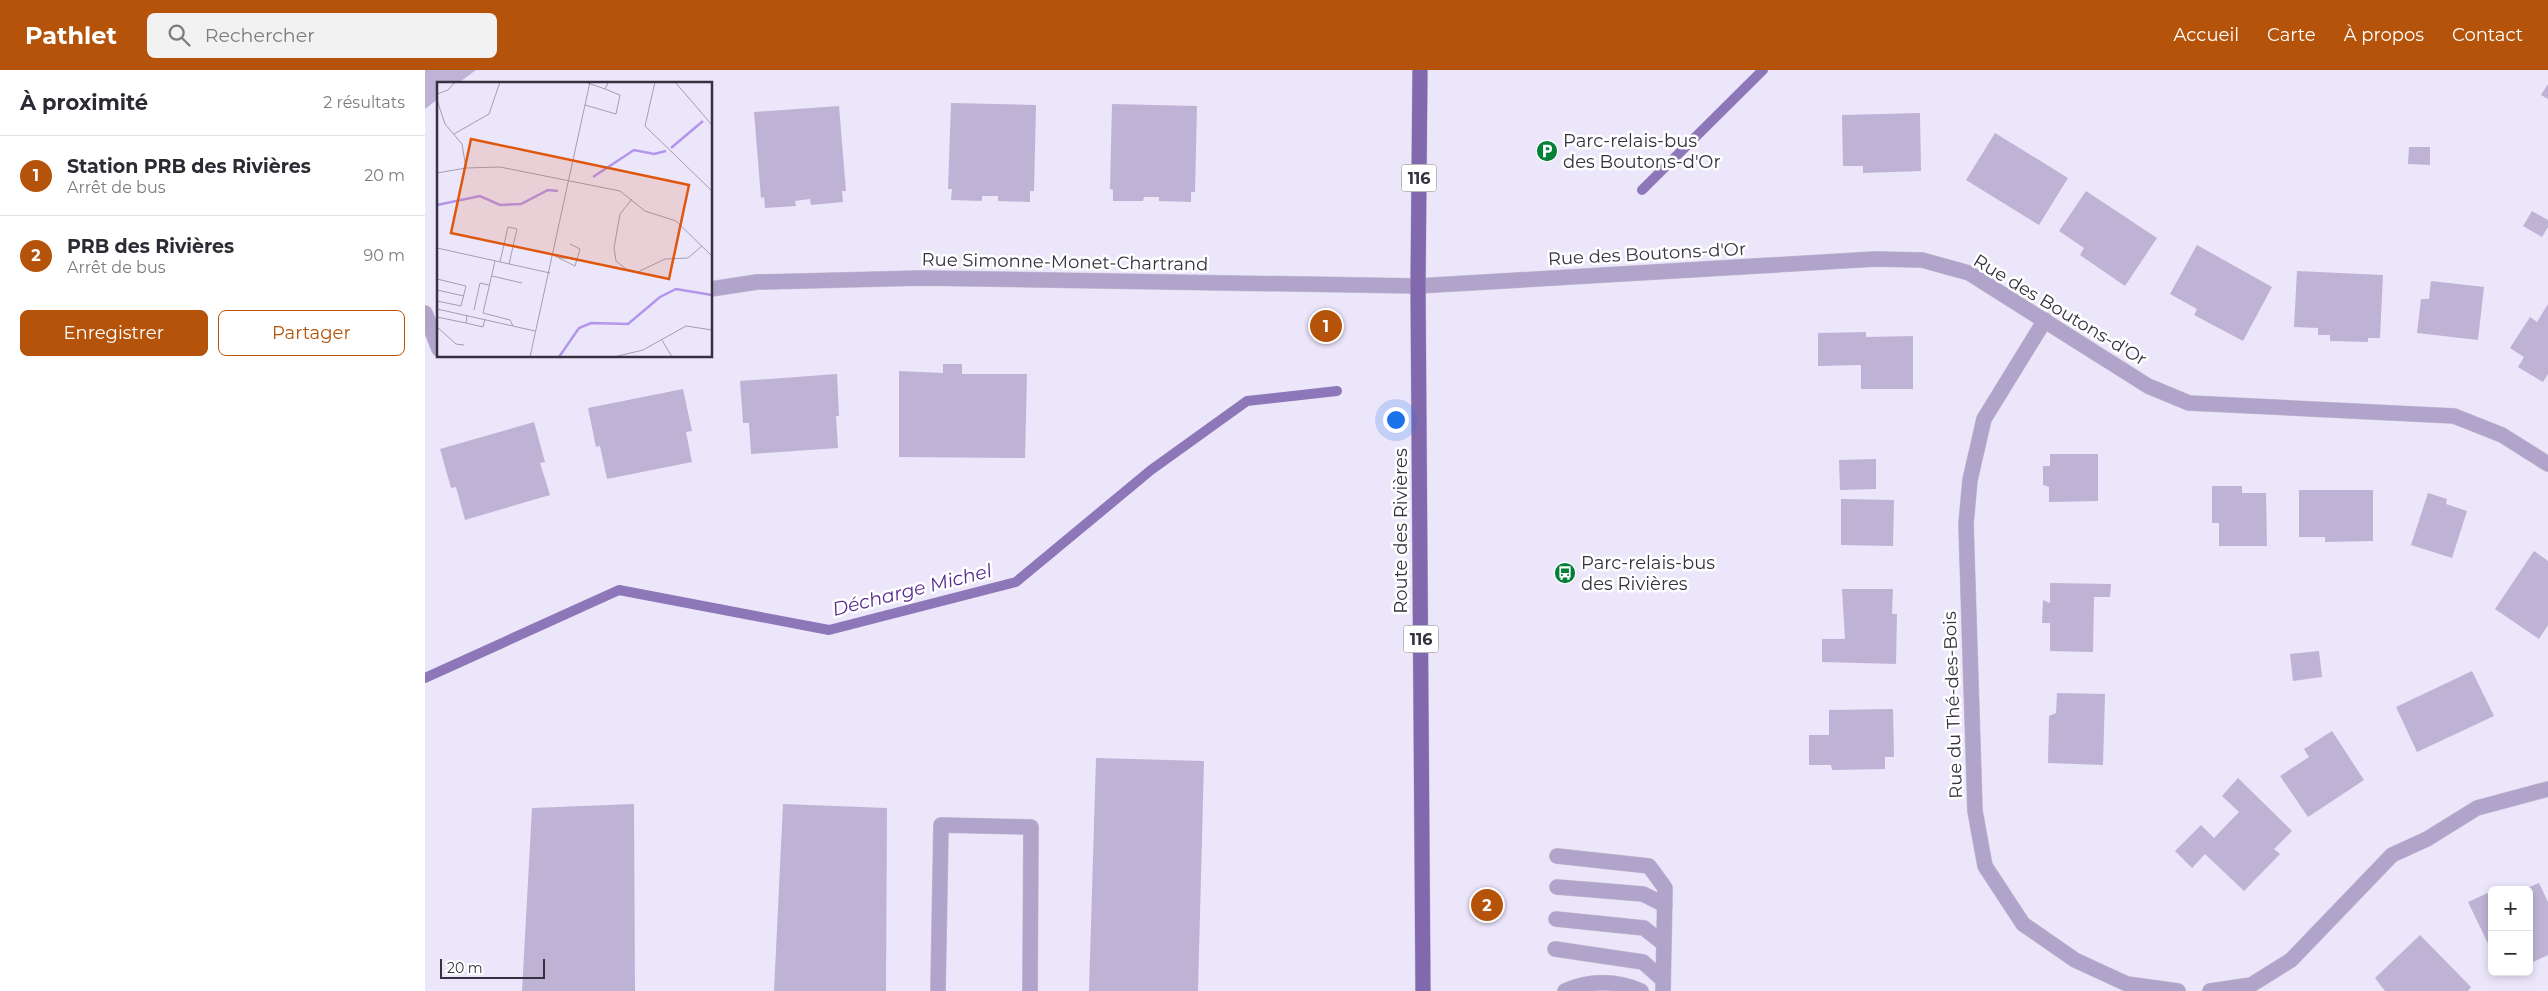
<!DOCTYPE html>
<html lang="fr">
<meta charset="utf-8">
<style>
:root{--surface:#fff;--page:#f2f2f3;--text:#2b2b33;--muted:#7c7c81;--line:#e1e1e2;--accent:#b45309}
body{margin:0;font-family:Montserrat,sans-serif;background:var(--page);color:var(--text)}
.controls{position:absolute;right:15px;bottom:15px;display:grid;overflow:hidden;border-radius:8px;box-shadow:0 2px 8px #0003}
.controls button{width:45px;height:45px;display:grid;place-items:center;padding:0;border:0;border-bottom:1px solid var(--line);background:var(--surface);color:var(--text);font:25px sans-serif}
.scale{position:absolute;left:15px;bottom:12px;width:105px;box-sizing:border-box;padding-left:5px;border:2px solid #35313e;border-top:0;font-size:14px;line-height:18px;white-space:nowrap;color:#35313e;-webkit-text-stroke:4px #fff;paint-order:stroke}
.you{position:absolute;left:970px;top:349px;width:18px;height:18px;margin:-12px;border:4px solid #fff;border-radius:50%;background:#1a73e8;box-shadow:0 0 0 8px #1a73e833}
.badge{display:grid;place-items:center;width:32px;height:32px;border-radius:50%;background:var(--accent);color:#fff;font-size:16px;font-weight:700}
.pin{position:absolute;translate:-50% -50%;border:2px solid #fff;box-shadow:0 1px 5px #0006}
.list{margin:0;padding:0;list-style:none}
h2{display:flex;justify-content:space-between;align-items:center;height:65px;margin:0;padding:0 20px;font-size:21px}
h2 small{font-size:16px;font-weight:400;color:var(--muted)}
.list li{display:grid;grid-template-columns:32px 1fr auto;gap:15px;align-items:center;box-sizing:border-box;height:80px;padding:0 20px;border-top:1px solid var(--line)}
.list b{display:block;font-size:19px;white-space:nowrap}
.list p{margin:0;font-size:16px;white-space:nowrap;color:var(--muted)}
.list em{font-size:16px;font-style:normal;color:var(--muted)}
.actions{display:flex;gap:10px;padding:15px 20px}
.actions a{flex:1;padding:11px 0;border:1px solid var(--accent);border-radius:8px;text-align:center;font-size:18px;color:var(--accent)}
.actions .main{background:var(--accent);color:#fff}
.icon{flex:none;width:28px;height:28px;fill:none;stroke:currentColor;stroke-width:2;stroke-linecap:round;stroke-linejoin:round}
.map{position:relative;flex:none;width:2123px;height:921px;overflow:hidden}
header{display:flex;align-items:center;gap:30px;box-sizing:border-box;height:70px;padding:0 25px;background:var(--accent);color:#fff}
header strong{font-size:24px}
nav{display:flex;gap:28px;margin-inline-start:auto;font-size:18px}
.search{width:350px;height:45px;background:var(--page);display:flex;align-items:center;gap:12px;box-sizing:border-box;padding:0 18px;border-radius:8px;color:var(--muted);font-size:19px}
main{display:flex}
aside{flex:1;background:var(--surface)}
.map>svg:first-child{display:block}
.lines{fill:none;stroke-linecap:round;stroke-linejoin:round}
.stream{stroke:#8e77b8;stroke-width:10}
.building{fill:#beb3d4}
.minor-casing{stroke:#c7c2d5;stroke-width:16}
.major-casing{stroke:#c7c2d5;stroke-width:16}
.minor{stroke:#b1a4cb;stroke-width:15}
.major{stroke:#8269ae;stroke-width:15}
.labels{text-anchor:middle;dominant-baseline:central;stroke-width:5;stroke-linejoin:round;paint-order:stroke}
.shield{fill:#fff;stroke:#726f78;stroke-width:1}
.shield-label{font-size:16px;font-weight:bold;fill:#35313e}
.poi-label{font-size:18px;fill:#35313e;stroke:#fff;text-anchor:start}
.street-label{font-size:18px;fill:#35313e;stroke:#fff}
.water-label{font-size:19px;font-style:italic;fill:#572a8e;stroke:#fff}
.inset-river{fill:none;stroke:#b495ec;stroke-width:2.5}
.inset-road{fill:none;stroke:#a39eaf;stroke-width:1}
.view{fill:#df570e;fill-opacity:0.15;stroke:#df570e;stroke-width:2.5}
.inset-edge{fill:none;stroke:#35313e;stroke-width:2.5}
</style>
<header>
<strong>Pathlet</strong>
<div class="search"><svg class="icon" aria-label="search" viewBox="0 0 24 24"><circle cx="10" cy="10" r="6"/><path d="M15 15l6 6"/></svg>Rechercher</div>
<nav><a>Accueil</a><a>Carte</a><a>À propos</a><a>Contact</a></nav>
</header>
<main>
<aside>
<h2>À proximité<small>2 résultats</small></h2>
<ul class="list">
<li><span class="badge">1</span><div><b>Station PRB des Rivières</b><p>Arrêt de bus</p></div><em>20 m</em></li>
<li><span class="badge">2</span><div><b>PRB des Rivières</b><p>Arrêt de bus</p></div><em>90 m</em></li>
</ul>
<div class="actions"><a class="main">Enregistrer</a><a>Partager</a></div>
</aside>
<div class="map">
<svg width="2123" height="921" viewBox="0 0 2123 921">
<rect width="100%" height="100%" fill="#ece6fb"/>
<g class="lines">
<path class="stream" d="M 1217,120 L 1338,0
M 0,608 L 194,520 L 404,560 L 591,512 L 726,400 L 822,331 L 912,321"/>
</g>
<path class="building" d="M 0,0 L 51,0 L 32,14 L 14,14 L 14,28 L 0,39 Z
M 2123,14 L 2123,29 L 2116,25 Z
M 526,33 L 611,35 L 609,121 L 605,121 L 605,132 L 573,131 L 573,126 L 557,126 L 557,131 L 526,130 L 527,119 L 523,119 Z
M 687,34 L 772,36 L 770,122 L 766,122 L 766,132 L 734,131 L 734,127 L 719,127 L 718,131 L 688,131 L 688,120 L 685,119 Z
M 414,36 L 421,121 L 417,121 L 418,132 L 386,135 L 385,129 L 370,131 L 371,136 L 340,138 L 339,127 L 336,128 L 329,42 Z
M 1495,43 L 1496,101 L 1438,103 L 1438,96 L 1418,96 L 1417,45 Z
M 1570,63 L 1643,108 L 1614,155 L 1541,110 Z
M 1984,77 L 2005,77 L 2005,95 L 1983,94 Z
M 1661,121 L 1732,168 L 1700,216 L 1655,185 L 1659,178 L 1634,161 Z
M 2107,141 L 2123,150 L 2123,157 L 2117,167 L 2098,156 Z
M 1772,175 L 1847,217 L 1818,271 L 1769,245 L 1772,239 L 1745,224 Z
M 1872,201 L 1958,205 L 1955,268 L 1943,268 L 1943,272 L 1905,271 L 1905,265 L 1893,265 L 1893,258 L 1869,257 Z
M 2006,211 L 2059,217 L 2053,270 L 1992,263 L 1996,229 L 2004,229 Z
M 2123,234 L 2123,304 L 2118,312 L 2093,297 L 2099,287 L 2085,278 L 2105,247 L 2112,252 Z
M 1441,262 L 1441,267 L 1488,266 L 1488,319 L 1436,319 L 1436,295 L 1393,296 L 1393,263 Z
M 518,294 L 537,294 L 537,304 L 602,304 L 600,388 L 474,387 L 474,301 L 518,303 Z
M 412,304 L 414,346 L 411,346 L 413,378 L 326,384 L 324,353 L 318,353 L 315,311 Z
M 258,319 L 267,361 L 261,362 L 267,392 L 182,409 L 175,376 L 171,377 L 163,338 Z
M 109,352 L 120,392 L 115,393 L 125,425 L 40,450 L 31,417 L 26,418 L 15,379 Z
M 1625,384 L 1673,384 L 1673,431 L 1624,432 L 1624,417 L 1618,415 L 1618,396 L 1625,396 Z
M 1451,389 L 1451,419 L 1415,420 L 1414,390 Z
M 1787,416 L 1817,416 L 1817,423 L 1841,423 L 1842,476 L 1794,476 L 1794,453 L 1787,453 Z
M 1874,420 L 1948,420 L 1948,471 L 1900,472 L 1900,467 L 1874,467 Z
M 2003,423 L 2022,429 L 2021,434 L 2042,441 L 2027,488 L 1986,475 Z
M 1416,429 L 1469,430 L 1468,476 L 1416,475 Z
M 2109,481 L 2123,491 L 2123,555 L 2114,569 L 2070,539 Z
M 1625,513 L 1686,514 L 1685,527 L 1669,527 L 1668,582 L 1625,581 L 1625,553 L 1617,553 L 1618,530 L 1625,533 Z
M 1417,519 L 1468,519 L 1467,544 L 1472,544 L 1471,594 L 1397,592 L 1397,569 L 1420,569 Z
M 1894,581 L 1897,607 L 1868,611 L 1865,584 Z
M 2047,601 L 2069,646 L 1992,682 L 1971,637 Z
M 1632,623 L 1680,624 L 1678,695 L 1623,693 L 1624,646 L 1631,643 Z
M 1468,639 L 1469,687 L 1460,687 L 1460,699 L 1407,700 L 1406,695 L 1384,695 L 1384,665 L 1404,665 L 1404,640 Z
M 1907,661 L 1939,710 L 1883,747 L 1855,706 L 1884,687 L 1879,679 Z
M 671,688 L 779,691 L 773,921 L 664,921 Z
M 1813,708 L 1867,761 L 1849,779 L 1855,784 L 1819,821 L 1780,784 L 1767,798 L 1750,781 L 1776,755 L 1789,768 L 1814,742 L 1797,726 Z
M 209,734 L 210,921 L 97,921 L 107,738 Z
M 358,734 L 462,738 L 461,921 L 349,921 Z
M 2114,813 L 2123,832 L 2123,885 L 2104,894 L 2104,820 L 2098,820 Z
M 2067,821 L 2067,882 L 2043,832 Z
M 1995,865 L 2046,917 L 2043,921 L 1960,921 L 1950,908 Z"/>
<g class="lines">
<g class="minor-casing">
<path id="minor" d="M 286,219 L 332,212 L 497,208 L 993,216 L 1450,189 L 1497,190 L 1544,203 L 1723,316 L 1764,333 L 2029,346 L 2077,365 L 2123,394
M 0,243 L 14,279
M 1620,250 L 1559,349 L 1545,410 L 1541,454 L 1550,741 L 1560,796 L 1598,854 L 1650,890 L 1702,914 L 1753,921
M 1132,786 L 1224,796 L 1240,818 L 1238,921
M 1132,817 L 1218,824 L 1240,835
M 1131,849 L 1219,858 L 1239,874
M 1130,879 L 1218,892 L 1238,910
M 513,921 L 516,755 L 606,757 L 605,921
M 1140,921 C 1163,910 1192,910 1216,921
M 1785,921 L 1826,915 L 1866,890 L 1967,785 L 2002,769 L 2052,738 L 2123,719"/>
</g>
<g class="major-casing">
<path id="major" d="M 995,0 L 993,216 L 998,921"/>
</g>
<use href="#minor" class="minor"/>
<use href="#major" class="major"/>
</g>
<defs>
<g id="parking-disc" transform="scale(1.125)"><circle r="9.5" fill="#048038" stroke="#fff"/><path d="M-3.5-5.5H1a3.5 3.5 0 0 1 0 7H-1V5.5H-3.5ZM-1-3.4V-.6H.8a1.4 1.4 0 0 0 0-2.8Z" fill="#fff"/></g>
<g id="bus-disc" transform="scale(1.125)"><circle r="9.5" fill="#048038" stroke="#fff"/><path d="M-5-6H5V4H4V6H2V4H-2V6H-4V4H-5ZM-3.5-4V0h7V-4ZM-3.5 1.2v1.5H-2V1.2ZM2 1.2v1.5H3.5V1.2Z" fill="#fff"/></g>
</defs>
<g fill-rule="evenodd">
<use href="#parking-disc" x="1122" y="81"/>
<use href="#bus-disc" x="1140" y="503"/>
</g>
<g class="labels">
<g class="shield">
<rect x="976.5" y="94.5" width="35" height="27" rx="4"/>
<rect x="978.5" y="555.5" width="35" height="27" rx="4"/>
</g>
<g class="shield-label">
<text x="994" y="108">116</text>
<text x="996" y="569">116</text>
</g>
<g class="poi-label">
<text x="1138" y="71">Parc-relais-bus<tspan x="1138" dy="21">des Boutons-d'Or</tspan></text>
<text x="1156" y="493">Parc-relais-bus<tspan x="1156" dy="21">des Rivières</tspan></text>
</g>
<g class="street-label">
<text transform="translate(1222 184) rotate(-3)">Rue des Boutons-d'Or</text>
<text transform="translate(640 192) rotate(1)">Rue Simonne-Monet-Chartrand</text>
<text transform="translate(1635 240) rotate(31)">Rue des Boutons-d'Or</text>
<text transform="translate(976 461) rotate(-90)">Route des Rivières</text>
<text transform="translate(1528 635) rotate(-92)">Rue du Thé-des-Bois</text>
</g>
<g class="water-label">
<text transform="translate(487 520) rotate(-14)">Décharge Michel</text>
</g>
</g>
<g transform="translate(12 12)">
<rect width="275" height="275" fill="#ece6fb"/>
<path class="inset-river" d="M 234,66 L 266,39M 156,95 L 197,68 L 217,72 L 229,69M 0,123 L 43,114 L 63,123 L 84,122 L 111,108 L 121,109M 122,275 L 142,246 L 154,241 L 191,242 L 223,215 L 239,207 L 275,213"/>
<path class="inset-road" d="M 148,0 L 168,7 L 171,1M 218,0 L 208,44 L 275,109M 238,0 L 275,43M 0,12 L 11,8 L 18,0M 0,18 L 8,42 L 25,62 L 29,86M 148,23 L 179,32 L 183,13 L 168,7M 17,52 L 52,32 L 63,0M 0,91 L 29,86 L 63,85 L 183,109 L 208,129 L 239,139 L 275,174M 195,117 L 183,132 L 177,166 L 179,179 L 189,187 L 201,190 L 228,177 L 251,176 L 265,164M 0,166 L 113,191M 116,173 L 138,184 L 143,167 L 133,162M 122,176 L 135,176 L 141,179M 58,179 L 46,231 L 73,238 L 76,244M 63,180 L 71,145 L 80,147 L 72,182M 55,194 L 85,201M 0,197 L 29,204 L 24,224 L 0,219M 0,208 L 27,214M 0,227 L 98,249M 37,228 L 43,201 L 52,203M 30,233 L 29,241 L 46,245 L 48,237M 0,235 L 29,241M 0,245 L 19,262 L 27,263M 225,258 L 235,275M 93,275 L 153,0M 177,275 L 206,268 L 249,244 L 275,248"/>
<path class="view" d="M 34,57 L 252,103 L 232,197 L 14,151 Z"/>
<rect width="275" height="275" class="inset-edge"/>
</g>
</svg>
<div class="controls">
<button>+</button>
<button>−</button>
</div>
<div class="scale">20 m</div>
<div class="you"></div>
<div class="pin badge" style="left:901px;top:256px">1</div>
<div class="pin badge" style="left:1062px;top:835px">2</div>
</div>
</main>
